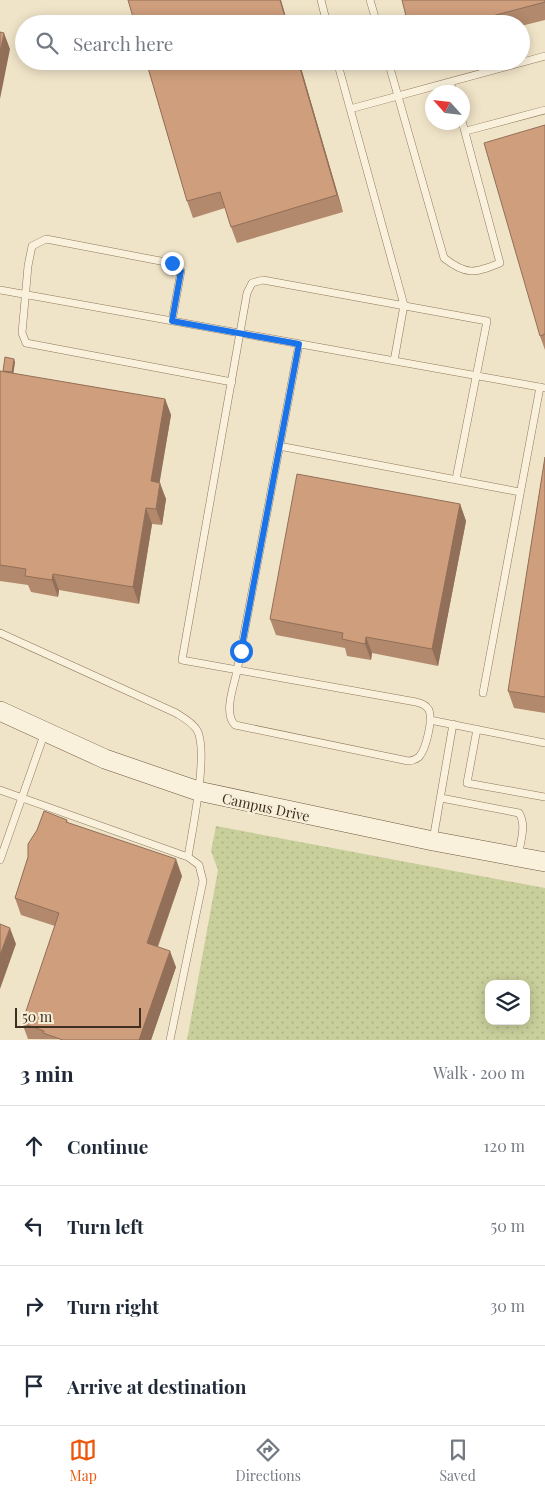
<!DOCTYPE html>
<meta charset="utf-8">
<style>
:root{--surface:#fff;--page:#f6f6f7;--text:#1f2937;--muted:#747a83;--line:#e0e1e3;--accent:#ea580c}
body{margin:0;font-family:"Playfair Display",serif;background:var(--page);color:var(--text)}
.controls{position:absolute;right:15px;bottom:15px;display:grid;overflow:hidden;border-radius:10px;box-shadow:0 2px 12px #0003}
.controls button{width:45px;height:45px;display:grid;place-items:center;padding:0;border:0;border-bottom:1px solid var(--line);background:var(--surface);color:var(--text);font:25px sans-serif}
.compass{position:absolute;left:425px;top:85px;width:45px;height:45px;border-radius:50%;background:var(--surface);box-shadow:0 2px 12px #0003;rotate:297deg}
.scale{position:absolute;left:15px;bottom:12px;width:126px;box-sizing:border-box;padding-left:5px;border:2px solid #3d2e20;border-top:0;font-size:14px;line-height:18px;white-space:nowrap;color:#3d2e20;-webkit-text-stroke:4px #f7eed8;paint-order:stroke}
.stop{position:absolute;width:15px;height:15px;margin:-11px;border:4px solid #1a73e8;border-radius:50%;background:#fff}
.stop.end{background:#1a73e8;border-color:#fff;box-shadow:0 1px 5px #0008}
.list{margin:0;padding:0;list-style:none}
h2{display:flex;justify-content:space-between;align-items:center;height:65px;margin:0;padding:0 20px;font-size:21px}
h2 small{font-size:16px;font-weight:400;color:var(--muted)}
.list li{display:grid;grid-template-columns:32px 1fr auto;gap:15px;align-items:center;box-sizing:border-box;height:80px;padding:0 20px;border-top:1px solid var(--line)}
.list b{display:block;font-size:19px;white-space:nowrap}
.list em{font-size:16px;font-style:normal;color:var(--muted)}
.icon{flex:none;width:28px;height:28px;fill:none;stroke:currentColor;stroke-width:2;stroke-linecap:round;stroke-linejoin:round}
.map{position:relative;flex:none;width:545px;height:1040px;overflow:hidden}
.search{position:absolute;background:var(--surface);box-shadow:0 2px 12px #0003;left:15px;right:15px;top:15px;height:55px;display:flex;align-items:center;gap:12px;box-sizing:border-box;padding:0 18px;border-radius:28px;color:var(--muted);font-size:19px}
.sheet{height:385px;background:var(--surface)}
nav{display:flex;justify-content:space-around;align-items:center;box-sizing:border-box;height:70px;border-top:1px solid var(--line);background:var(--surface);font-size:14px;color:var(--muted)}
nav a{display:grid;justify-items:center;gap:2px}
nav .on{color:var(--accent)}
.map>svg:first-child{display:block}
.grass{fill:url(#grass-dots);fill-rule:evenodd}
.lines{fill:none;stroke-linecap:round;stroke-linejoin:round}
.lane-casing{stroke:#8d765c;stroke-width:8}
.secondary-casing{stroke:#6f573f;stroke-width:20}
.lane{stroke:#faf1dc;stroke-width:7}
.secondary{stroke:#faf1dc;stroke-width:19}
.wall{fill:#b2896c}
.shaded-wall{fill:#916f58}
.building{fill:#cf9f7d;stroke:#916f58}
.route{stroke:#1a73e8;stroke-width:6}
.labels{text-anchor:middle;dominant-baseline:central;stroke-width:4.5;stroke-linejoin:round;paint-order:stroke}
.street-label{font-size:14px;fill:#3d2e20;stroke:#f7eed8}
</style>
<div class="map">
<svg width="545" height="1040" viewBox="0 0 545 1040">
<defs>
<pattern id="grass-dots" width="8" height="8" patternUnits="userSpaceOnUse" patternTransform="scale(1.25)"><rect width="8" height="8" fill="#c9cf9b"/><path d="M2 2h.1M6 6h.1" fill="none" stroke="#aeb285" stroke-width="1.8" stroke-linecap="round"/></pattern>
</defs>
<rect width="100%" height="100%" fill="#f0e4c8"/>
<path class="grass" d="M 216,826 L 545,888 L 545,1040 L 187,1040 L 218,870 L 211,851 ZM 489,984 L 526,984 L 526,1021 L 489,1021 Z"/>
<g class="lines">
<g class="lane-casing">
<path id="lane" d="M 321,0 L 327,24
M 370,0 L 377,24
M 337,61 L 404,305 L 394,361
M 388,61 L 444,258 C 467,276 475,273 500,263 L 462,121
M 450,82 L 453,92
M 350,109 L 545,56
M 466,131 L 545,110
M 0,290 L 545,388
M 172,321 L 181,271 L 176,264 L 46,239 L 32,246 L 28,266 L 22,333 L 26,343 L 232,382
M 299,344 L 237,671 C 234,686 223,713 235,725 L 408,761 C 412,761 415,760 419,757 C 426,749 433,720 429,710 C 426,705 421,703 416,702 L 182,660 L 247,293 L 252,283 L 263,280 L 487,321 L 456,479
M 279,446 L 520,492
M 0,633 L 176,713 C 184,718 192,722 197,730 C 209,751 192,831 188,857 L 199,865 L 203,881 L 170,1040
M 483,693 L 540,387
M 430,720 L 545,743
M 477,729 L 467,783 L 545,797
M 0,790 L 188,857
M 441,798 L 519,813 C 527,825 520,843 518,857
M 433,840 L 453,724
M 0,860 L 45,732"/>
</g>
<g class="secondary-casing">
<path id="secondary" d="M 0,711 L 105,759 L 198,791 L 433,841 L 545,862"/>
</g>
<use href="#lane" class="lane"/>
<use href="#secondary" class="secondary"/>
</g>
<path class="wall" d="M 545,0 L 545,20 L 521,26 L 521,24 L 408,24 Z
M 146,61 L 299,61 L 343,212 L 237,243 L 231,227 L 225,208 L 193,218 L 187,201 Z
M 545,125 L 545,350 L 540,336 Z
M 15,362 L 13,374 L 165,399 L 171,415 L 159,483 L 166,499 L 162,525 L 152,524 L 139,604 L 59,590 L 58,597 L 31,592 L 28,585 L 0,581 L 0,371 L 3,372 L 3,371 Z
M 545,457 L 545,713 L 514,708 L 508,691 Z
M 460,504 L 466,521 L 438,666 L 372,653 L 371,660 L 347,656 L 345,648 L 276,635 L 270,619 Z
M 67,820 L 68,823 L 182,876 L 158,947 L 176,967 L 151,1040 L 28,1039 L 22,1023 L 55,926 L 21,915 L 15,898 L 28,857 Z"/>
<path class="shaded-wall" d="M 280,0 L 281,0 L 288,24 L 287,24 Z
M 4,33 L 10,49 L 0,99 L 0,52 Z
M 298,61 L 299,61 L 343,212 L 337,195 Z
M 14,359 L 15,362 L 13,376 L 12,372 Z
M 165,399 L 171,415 L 157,498 L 151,481 Z
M 160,483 L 166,499 L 162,525 L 156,509 Z
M 460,504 L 466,521 L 438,666 L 432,649 Z
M 146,508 L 152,524 L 139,604 L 133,587 Z
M 53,574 L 59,590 L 58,597 L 52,580 Z
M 366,637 L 372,653 L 371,660 L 365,644 Z
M 176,859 L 182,876 L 153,959 L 147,943 Z
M 10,928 L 16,944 L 0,989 L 0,955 Z
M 170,951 L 176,967 L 151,1040 L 139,1040 Z"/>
<path class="building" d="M 128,0 L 280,0 L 287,24 L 135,24 Z
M 402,0 L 545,0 L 545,2 L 462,24 L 408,24 Z
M 0,32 L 4,33 L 0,52 Z
M 146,61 L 298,61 L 337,195 L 231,227 L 220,192 L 187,201 Z
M 545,125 L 545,334 L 540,336 L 484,143 Z
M 5,357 L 14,359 L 12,372 L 3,371 Z
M 0,371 L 165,399 L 151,481 L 160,483 L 156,509 L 146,508 L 133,587 L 53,574 L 52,580 L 25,576 L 26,569 L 0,565 Z
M 545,457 L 545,697 L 508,691 Z
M 297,474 L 460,504 L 432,649 L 366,637 L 365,644 L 342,639 L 343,633 L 270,619 Z
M 44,811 L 67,820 L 66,822 L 176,859 L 147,943 L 170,951 L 139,1040 L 63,1040 L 43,1033 L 44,1031 L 22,1023 L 59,913 L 15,898 L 28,857 L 28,844 L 37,830 Z
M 0,924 L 10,928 L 0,955 Z"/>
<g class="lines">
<path class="route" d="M 172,263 L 179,267 L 181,271 L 172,321 L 299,344 L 241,651"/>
</g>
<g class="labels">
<g class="street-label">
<text transform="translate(266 807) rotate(12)">Campus Drive</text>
</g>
</g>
</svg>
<div class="controls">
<button><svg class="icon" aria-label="layers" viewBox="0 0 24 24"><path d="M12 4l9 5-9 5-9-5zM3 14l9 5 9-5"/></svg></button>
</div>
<svg class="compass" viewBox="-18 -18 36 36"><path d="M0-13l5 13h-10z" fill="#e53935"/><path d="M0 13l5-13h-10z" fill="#747a83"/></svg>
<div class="scale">50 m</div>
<div class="stop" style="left:241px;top:651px"></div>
<div class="stop end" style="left:172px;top:263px"></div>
<div class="search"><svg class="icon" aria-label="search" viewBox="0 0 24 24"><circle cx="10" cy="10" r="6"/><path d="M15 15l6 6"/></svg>Search here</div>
</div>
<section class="sheet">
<h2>3 min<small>Walk · 200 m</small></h2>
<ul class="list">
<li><svg class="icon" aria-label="ahead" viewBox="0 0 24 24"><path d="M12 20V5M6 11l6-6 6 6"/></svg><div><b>Continue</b></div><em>120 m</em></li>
<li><svg class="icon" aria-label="left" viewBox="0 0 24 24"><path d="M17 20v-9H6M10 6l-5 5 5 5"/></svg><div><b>Turn left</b></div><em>50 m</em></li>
<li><svg class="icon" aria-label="right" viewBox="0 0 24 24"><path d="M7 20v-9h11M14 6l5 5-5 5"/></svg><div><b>Turn right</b></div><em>30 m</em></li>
<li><svg class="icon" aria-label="arrive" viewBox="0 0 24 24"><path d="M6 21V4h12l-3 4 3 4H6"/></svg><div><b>Arrive at destination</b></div></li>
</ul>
</section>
<nav>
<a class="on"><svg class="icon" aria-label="map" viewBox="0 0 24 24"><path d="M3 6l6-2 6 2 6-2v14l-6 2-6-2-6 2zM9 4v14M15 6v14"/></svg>Map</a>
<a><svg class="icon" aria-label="directions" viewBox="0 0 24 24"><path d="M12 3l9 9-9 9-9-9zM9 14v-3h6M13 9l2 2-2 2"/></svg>Directions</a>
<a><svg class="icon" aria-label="saved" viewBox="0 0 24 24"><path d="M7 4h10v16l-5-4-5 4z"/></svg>Saved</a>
</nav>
